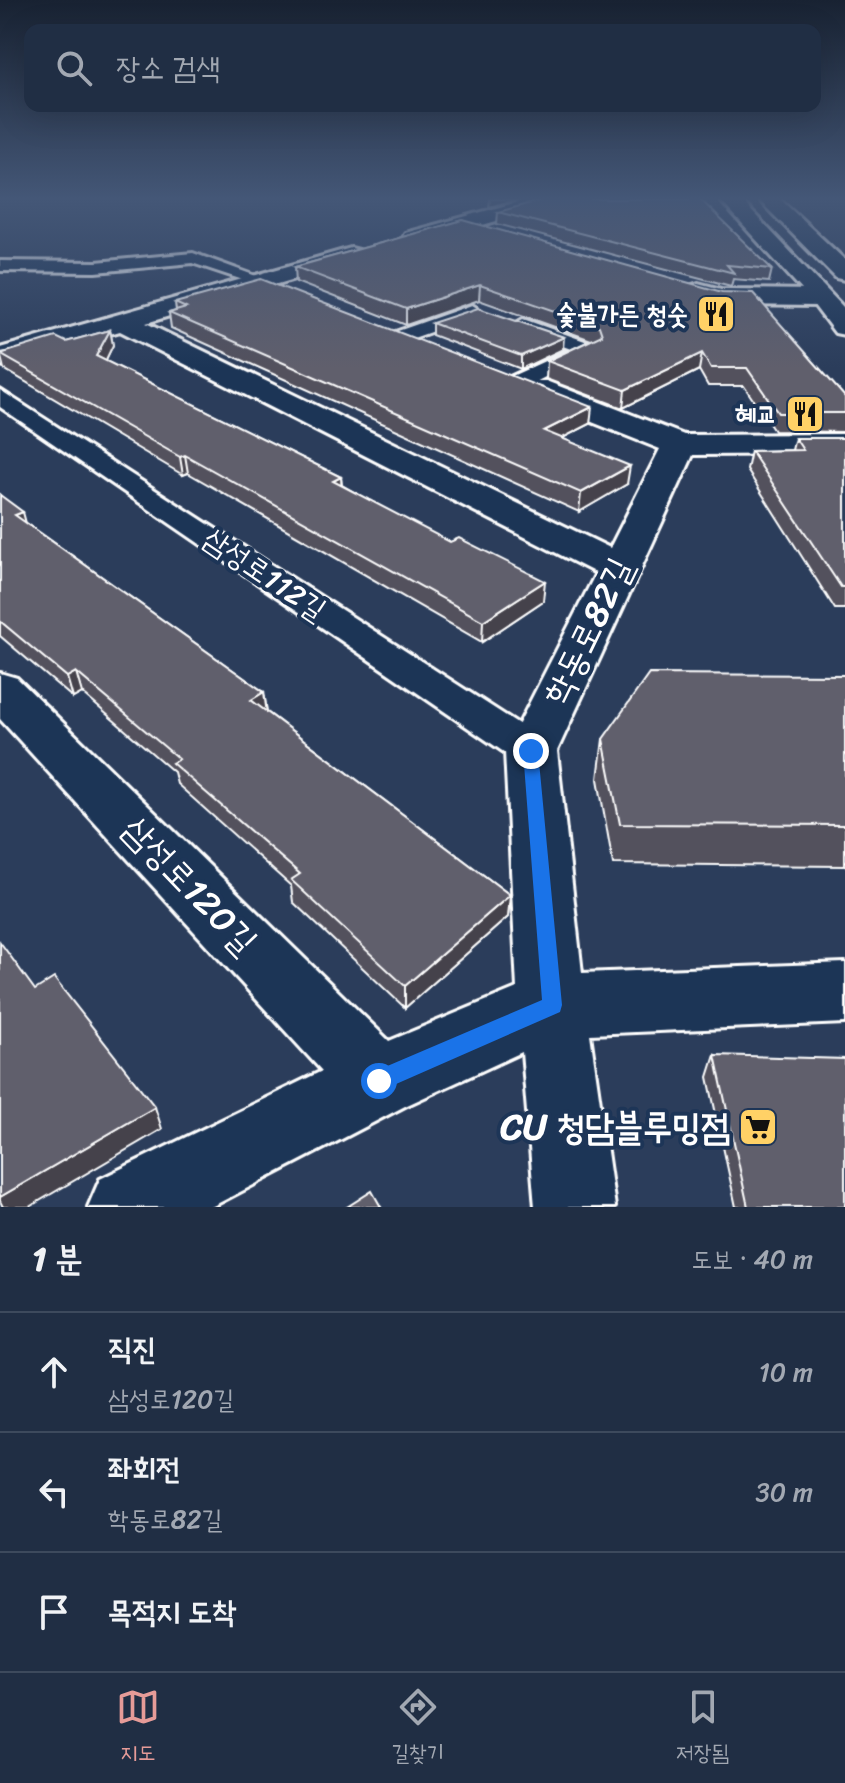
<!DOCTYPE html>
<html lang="ko">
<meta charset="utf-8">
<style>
:root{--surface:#202e44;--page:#2d3a4f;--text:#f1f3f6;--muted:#a2a8b2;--line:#3d4a5d;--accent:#e69b98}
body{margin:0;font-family:Sriracha,"Poor Story",sans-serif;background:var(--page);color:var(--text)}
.stop{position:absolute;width:24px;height:24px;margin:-18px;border:6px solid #1a73e8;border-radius:50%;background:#fff}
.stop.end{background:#1a73e8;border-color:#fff;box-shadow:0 2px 8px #0008}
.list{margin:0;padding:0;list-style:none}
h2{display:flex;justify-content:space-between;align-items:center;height:104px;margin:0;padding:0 32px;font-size:34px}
h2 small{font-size:26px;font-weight:400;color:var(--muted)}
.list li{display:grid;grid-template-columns:52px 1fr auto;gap:24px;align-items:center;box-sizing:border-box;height:120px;padding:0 32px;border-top:2px solid var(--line)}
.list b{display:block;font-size:30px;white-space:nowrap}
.list p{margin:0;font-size:26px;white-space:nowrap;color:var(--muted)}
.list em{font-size:26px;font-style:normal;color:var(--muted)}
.icon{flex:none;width:44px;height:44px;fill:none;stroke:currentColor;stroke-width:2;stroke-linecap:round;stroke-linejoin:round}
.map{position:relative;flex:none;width:845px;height:1207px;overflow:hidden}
.search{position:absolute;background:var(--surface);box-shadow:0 8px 32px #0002;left:24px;right:24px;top:24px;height:88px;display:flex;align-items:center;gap:20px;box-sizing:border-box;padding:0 28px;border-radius:16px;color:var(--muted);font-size:30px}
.sheet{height:464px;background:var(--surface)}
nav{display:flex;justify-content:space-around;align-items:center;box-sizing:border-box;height:112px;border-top:2px solid var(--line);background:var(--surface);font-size:22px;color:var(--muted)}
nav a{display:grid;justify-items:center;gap:4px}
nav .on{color:var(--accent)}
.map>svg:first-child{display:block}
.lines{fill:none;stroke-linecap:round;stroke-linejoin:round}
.lane-casing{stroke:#fff;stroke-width:6}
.street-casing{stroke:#fff;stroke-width:6}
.secondary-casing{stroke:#fff;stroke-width:6}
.lane{fill:#1d3557;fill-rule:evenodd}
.street{fill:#1d3557;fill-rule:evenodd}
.secondary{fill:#1d3557;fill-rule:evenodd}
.wall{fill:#53515d;stroke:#fff;stroke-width:2}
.shaded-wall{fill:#44424c;stroke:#fff;stroke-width:2}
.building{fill:#615e6c;stroke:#fff;stroke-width:2}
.route{fill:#1a73e8}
.labels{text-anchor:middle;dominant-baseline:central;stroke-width:8;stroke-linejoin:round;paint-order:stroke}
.far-poi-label{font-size:26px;font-weight:bold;fill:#fff;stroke:#1d3557;text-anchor:end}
.street-label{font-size:30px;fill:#fff;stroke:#1d3557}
.near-street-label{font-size:36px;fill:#fff;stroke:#1d3557}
.near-poi-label{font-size:36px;font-weight:bold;fill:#fff;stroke:#1d3557;text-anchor:end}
</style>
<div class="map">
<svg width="845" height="1207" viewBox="0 0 845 1207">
<rect width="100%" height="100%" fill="#2b3d5b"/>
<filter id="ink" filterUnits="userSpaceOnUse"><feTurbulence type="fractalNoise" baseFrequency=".0125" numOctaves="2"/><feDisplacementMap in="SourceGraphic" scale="16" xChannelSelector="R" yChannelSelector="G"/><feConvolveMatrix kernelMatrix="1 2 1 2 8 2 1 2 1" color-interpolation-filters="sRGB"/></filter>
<g filter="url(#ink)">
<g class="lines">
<g class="lane-casing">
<path id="lane" d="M 193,253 L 270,281 L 261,286 L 192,263 L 96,272 L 0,271 L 0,261 L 96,262 Z
M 472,305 L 482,311 L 479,315 L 402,342 L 392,336 L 395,332 Z
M 523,319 L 596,345 L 599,349 L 526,387 L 510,387 L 507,382 L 510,377 L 571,349 L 516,329 L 513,325 Z
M 0,390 L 545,741 L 550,751 L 545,761 L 531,765 L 517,761 L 0,407 Z"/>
</g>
<g class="street-casing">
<path id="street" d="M 529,199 L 562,199 L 559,203 L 413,245 L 402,238 L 405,233 Z
M 351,248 L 359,250 L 363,255 L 359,260 L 146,323 L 610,548 L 660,449 L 524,395 L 519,388 L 524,381 L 546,381 L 684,435 L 845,434 L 845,454 L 693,455 L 557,751 L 582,973 L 845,963 L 845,1023 L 590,1034 L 615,1207 L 535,1207 L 522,1052 L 405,1106 L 211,1207 L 88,1207 L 100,1179 L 322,1071 L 0,719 L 0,673 L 17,678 L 389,1041 L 517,988 L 505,751 L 596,573 L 120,331 L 0,366 L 0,348 Z
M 698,283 L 721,289 L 819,290 L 832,298 L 819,306 L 720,305 L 689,296 L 685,291 L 689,286 Z"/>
</g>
<g class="secondary-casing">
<path id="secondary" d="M 719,199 L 740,199 L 845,309 L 845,335 L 835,333 L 804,292 Z
M 780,199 L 845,260 L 845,280 L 836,278 L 759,200 Z"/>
</g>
<use href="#lane" class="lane"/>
<use href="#street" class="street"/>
<use href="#secondary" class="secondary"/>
</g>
<path class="wall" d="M 498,212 L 772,269 L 769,282 L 733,279 L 731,286 L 497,224 Z
M 463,220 L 845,397 L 845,432 L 774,431 L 744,386 L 708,386 L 699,370 L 623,408 L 546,379 L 547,361 L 591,340 L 479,300 L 406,325 L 296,282 L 295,267 Z
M 175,303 L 590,424 L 562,438 L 627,484 L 579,512 L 171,328 L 169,313 L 176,311 Z
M 432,323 L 563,349 L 521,369 L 432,335 Z
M 110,330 L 113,345 L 105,361 L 341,477 L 342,485 L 543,601 L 482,642 L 188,473 L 183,475 L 4,369 L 0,353 L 66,342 Z
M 795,438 L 845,438 L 845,609 L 835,609 L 747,470 L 751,451 L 792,450 Z
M 0,495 L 25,522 L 264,692 L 267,712 L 510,895 L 508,917 L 405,1008 L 293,902 L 291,886 L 177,784 L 174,772 L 82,693 L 73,698 L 0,636 Z
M 845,675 L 845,866 L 613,864 L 598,779 L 603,739 Z
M 715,1055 L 845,1207 L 736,1207 L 708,1077 Z"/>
<path class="shaded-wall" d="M 490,199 L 518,199 L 489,207 Z
M 480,285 L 479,300 L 406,325 L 406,309 Z
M 110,330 L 113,345 L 100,372 L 96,356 Z
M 564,337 L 563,349 L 521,369 L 521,356 Z
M 702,353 L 699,370 L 623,408 L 625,390 Z
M 592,407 L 590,424 L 543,448 L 544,431 Z
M 185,455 L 188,473 L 183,475 L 180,457 Z
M 630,466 L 627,484 L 579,512 L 581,493 Z
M 341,477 L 342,495 L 333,481 Z
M 23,512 L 28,531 L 15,515 Z
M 545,581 L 543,601 L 482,642 L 483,621 Z
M 76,672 L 82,693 L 73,698 L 67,677 Z
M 264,692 L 267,714 L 251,700 Z
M 510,895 L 508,917 L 405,1008 L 405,986 Z
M 155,1107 L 162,1129 L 29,1207 L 3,1207 L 0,1201 L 0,1197 Z"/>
<path class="building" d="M 545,199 L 700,199 L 772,269 L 727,265 L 734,273 L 498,212 Z
M 463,220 L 722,292 L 753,293 L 845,397 L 845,413 L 778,413 L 747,368 L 711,368 L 702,353 L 625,390 L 547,361 L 602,335 L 599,326 L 480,285 L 406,309 L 295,267 Z
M 261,279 L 592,407 L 544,431 L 630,466 L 581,493 L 169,313 L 186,308 L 175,303 Z
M 478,308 L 564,337 L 521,356 L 432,323 Z
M 110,330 L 96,356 L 341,477 L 333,481 L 450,542 L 459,538 L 545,581 L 483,621 L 185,455 L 180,457 L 0,354 L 56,337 L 66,342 Z
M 795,438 L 845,438 L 845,587 L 841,587 L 751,451 L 803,450 Z
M 0,495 L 23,512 L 15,515 L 264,692 L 251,700 L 510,895 L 405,986 L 291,880 L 300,874 L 172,763 L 179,759 L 76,672 L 67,677 L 0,621 Z
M 649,674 L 845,675 L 845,825 L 620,824 L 603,739 Z
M 0,942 L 35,990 L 54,978 L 155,1107 L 0,1197 Z
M 715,1055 L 845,1059 L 845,1207 L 748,1207 Z
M 372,1191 L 381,1207 L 347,1207 Z"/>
</g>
<linearGradient id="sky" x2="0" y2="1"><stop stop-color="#182232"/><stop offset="0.54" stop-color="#445777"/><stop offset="1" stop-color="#445777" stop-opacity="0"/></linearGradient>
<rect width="845" height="368" fill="url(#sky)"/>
<path class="route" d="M 531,746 L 538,751 L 562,1005 L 560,1012 L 387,1088 L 379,1091 L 371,1088 L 368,1081 L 371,1073 L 542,1000 L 523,751 Z"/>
<defs>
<g id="restaurant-square" transform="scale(2)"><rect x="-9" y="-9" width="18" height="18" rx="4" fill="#ffd166" stroke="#1d3557"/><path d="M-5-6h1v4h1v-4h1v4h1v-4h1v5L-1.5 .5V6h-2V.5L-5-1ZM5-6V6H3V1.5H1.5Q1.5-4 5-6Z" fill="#111"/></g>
<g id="supermarket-square" transform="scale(2)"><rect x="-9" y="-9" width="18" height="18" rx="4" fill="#ffd166" stroke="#1d3557"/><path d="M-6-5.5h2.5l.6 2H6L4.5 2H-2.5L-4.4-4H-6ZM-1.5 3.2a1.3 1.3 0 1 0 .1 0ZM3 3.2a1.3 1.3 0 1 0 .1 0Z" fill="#111"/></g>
</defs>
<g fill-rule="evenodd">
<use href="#restaurant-square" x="716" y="314"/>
<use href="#restaurant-square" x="805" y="414"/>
<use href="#supermarket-square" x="758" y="1127"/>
</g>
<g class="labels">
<g class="far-poi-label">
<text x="688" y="314">숯불가든 청숫</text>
<text x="777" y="414">혜교</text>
</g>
<g class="street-label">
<text transform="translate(265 574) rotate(34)">삼성로112길</text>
</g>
<g class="near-street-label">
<text transform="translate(588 631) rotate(-64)">학동로82길</text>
<text transform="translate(190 885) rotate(46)">삼성로120길</text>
</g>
<g class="near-poi-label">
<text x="730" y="1127">CU 청담블루밍점</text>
</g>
</g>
</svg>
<div class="stop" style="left:379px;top:1081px"></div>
<div class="stop end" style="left:531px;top:751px"></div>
<div class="search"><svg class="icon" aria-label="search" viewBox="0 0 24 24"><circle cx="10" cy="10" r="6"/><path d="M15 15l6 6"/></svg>장소 검색</div>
</div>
<section class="sheet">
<h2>1 분<small>도보 · 40 m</small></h2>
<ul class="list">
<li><svg class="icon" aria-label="ahead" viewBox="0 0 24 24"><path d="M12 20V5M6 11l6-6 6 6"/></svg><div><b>직진</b><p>삼성로120길</p></div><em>10 m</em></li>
<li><svg class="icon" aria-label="left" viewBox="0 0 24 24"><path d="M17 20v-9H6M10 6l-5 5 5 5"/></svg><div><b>좌회전</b><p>학동로82길</p></div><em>30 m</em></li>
<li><svg class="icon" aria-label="arrive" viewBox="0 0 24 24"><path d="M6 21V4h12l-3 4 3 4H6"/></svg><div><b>목적지 도착</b></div></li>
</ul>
</section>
<nav>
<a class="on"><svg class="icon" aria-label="map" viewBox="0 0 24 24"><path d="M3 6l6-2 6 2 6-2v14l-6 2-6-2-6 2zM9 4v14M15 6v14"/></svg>지도</a>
<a><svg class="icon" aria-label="directions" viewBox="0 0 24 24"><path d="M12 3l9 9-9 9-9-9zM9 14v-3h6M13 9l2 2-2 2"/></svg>길찾기</a>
<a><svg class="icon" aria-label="saved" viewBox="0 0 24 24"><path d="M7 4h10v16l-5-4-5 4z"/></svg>저장됨</a>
</nav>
